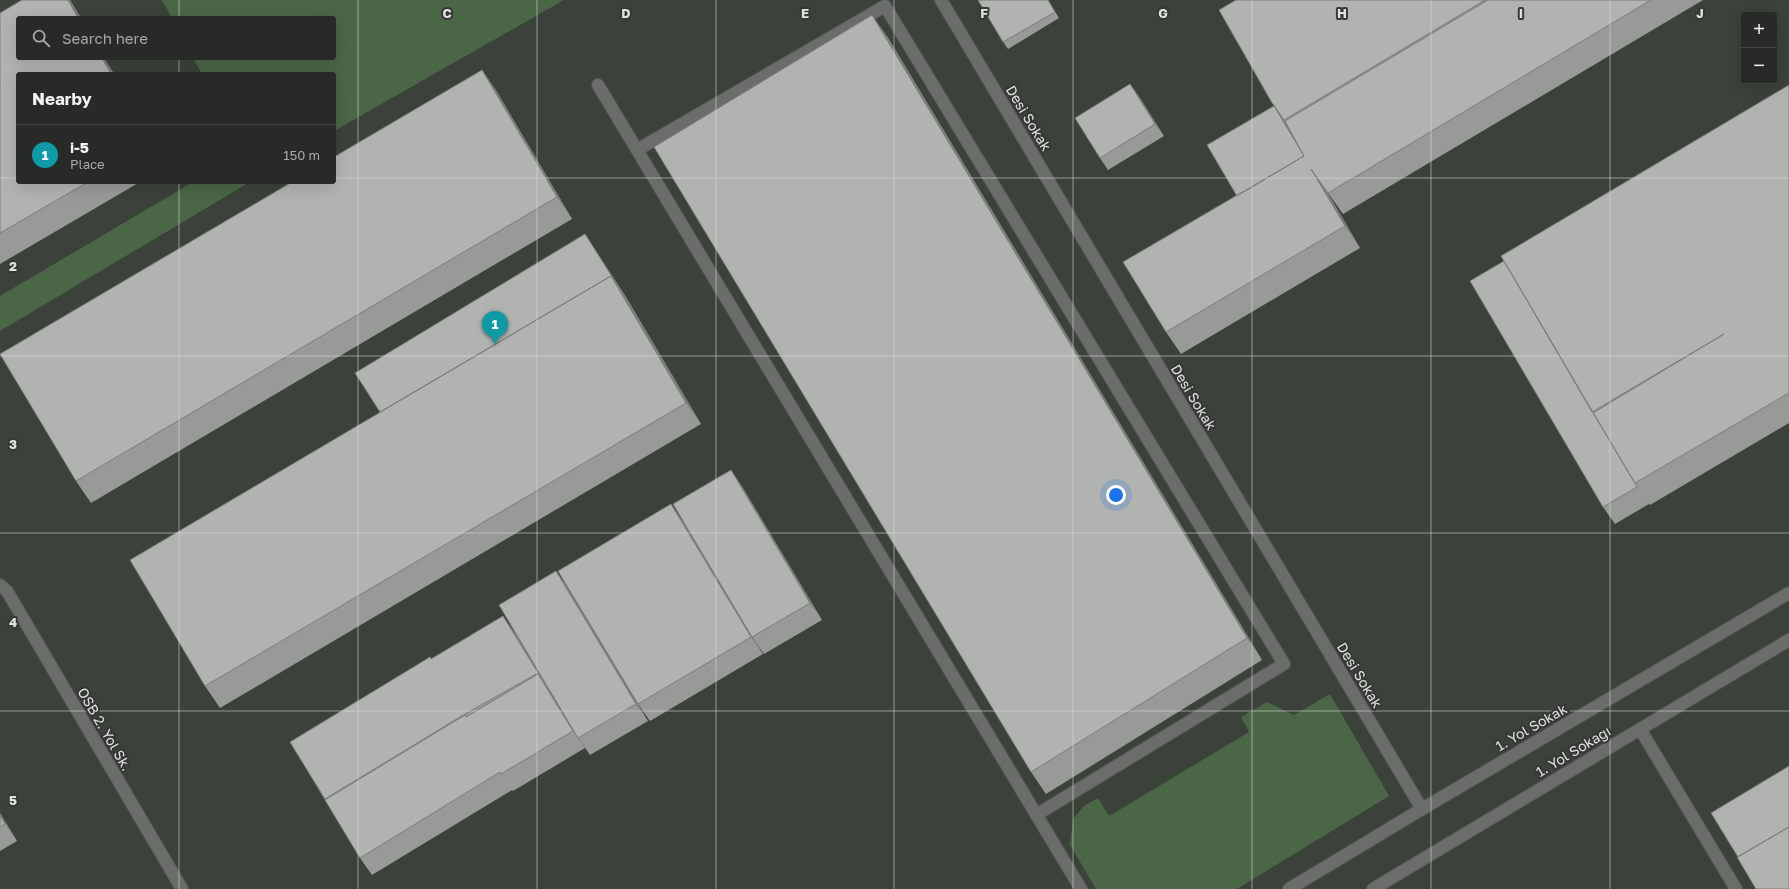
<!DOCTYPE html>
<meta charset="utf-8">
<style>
:root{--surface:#282a28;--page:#303230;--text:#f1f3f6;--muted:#a5a7a8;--line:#444645;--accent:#d93025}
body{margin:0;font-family:"Golos Text",sans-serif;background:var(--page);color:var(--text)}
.controls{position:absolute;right:12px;top:12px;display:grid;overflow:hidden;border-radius:4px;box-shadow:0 4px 16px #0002}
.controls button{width:36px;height:36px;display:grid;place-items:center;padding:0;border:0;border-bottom:1px solid var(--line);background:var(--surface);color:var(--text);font:20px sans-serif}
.you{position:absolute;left:1116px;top:495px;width:14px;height:14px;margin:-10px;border:3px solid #fff;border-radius:50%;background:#1a73e8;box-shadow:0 0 0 6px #1a73e833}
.badge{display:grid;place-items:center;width:26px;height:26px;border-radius:50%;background:var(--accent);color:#fff;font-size:13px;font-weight:700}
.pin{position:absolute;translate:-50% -33px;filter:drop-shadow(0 1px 2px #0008)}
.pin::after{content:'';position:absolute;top:21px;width:14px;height:12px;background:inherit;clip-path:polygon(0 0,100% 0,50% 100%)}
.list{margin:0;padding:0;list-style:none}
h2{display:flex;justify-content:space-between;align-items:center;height:52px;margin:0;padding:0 16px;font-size:17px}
h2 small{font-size:13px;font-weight:400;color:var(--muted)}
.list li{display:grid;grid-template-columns:26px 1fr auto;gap:12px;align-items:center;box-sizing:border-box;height:60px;padding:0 16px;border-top:1px solid var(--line)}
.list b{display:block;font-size:15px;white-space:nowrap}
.list p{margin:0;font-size:13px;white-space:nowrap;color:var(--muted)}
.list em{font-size:13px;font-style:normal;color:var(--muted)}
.icon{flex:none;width:22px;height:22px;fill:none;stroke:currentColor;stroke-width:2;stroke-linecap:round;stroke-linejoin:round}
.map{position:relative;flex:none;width:1789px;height:889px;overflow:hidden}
.search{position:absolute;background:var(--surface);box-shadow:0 4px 16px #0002;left:16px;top:16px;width:320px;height:44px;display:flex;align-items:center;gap:10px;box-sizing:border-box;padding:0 14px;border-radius:4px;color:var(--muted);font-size:15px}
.panel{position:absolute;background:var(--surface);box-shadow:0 4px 16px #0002;left:16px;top:72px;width:320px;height:112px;border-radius:4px}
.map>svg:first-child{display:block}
.built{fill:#3b423a;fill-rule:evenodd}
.green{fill:#4a6646}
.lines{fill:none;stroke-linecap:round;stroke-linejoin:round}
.service-casing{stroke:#545653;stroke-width:14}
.minor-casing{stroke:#545653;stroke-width:14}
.tertiary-casing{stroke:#545653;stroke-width:14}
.service{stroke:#6a6d69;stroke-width:12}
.minor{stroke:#6a6d69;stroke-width:12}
.tertiary{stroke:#6a6d69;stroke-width:12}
.wall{fill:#979a96;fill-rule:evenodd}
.shaded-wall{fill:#7b7d7a}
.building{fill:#b0b3af;stroke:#7b7d7a}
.grid{fill:none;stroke:#e0e2e0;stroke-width:1;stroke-opacity:0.55}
.labels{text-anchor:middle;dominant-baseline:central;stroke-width:4;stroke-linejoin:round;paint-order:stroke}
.street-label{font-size:14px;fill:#e0e2e0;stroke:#353835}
.grid-label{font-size:13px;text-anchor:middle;font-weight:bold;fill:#e0e2e0;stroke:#353835;stroke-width:4;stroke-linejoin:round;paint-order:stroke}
</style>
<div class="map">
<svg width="1789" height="889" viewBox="0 0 1789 889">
<rect width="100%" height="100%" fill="#353835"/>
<path class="built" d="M 0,0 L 1789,0 L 1789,889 L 0,889 ZM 1744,15 L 1774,15 L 1774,81 L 1744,81 ZM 18,18 L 334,18 L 334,58 L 18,58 ZM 18,74 L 334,74 L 334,182 L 18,182 Z"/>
<path class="green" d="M 162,0 L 564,0 L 334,131 L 334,74 L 202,74 L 193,58 L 334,58 L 334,18 L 172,18 Z
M 193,182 L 250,182 L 0,331 L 0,296 Z
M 1330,694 L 1389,796 L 1237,889 L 1096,889 L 1070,845 L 1073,819 L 1084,806 L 1098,798 L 1109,816 L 1249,732 L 1241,717 L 1267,702 L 1294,715 Z"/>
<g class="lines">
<g class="service-casing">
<path id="service" d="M 941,0 L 1422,809
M 598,85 L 1081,889
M 637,150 L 885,6 L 1284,664 L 1036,815
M 1640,729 L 1736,889"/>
</g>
<g class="minor-casing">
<path id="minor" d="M 0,585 L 7,591 L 182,889"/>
</g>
<g class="tertiary-casing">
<path id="tertiary" d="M 1289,889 L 1422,809 L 1789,593
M 1373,889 L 1789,640"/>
</g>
<use href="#service" class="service"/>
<use href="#minor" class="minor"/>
<use href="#tertiary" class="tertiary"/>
</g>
<path class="wall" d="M 22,0 L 70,0 L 81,18 L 18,18 L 18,58 L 104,58 L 114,74 L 18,74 L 18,182 L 140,182 L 0,264 L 0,13 Z
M 978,0 L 1048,0 L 1059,18 L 1008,49 L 1003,42 Z
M 1236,0 L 1703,0 L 1343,214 L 1326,190 L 1360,248 L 1181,354 L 1166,332 L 1237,196 L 1274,106 L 1285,122 L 1271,101 Z
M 887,36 L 1262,660 L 1046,794 L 1031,772 Z
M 482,70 L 497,92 L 572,219 L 91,503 L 76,481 Z
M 1130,84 L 1138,95 L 1164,136 L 1108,170 L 1100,158 Z
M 1789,85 L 1789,423 L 1650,505 L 1646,500 L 1649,504 L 1615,524 L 1603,507 L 1504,261 Z
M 596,251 L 626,297 L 701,424 L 220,708 L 205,686 L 380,412 Z
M 731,470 L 743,488 L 822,620 L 764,654 L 754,640 L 763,654 L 650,721 L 638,704 L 683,521 Z
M 556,571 L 568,588 L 648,721 L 590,755 L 579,739 L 585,748 L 513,791 L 512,790 L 372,875 L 360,858 L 290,742 L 431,659 L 515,633 L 543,678 ZM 549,690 L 550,690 L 575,732 L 550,691 Z
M 0,813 L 17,841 L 0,851 Z"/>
<path class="shaded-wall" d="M 68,0 L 70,0 L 81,18 L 78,18 Z
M 872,15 L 887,36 L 1262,660 L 1247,638 Z
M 102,58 L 104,58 L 114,74 L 111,74 Z
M 482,70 L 497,92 L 572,219 L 557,197 Z
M 1130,84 L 1138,95 L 1164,136 L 1155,124 Z
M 1274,106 L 1286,123 L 1307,161 Z
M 1311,169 L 1326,190 L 1360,248 L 1345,226 Z
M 585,234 L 596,251 L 626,297 L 701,424 L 686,403 Z
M 731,470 L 743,488 L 822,620 L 810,603 Z
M 671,504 L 683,521 L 763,654 L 751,637 Z
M 556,571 L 568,588 L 648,721 L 636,704 Z
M 503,616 L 515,633 L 550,690 L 538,673 Z
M 538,674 L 550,691 L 585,748 L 573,731 Z
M 0,813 L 17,841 L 5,824 L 0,816 Z"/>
<path class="building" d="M 22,0 L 68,0 L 78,18 L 18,18 L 18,58 L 102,58 L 111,74 L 18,74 L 18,182 L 88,182 L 0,233 L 0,13 Z
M 978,0 L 1048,0 L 1055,12 L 1003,42 Z
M 1236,0 L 1485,0 L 1284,120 L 1271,101 L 1219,10 Z
M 1488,0 L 1651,0 L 1328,193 L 1311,169 L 1345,226 L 1166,332 L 1123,262 L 1304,156 L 1285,121 Z
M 872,15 L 1247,638 L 1031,772 L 654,147 Z
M 482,70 L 557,197 L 76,481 L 0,354 L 292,182 L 334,182 L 334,157 Z
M 1130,84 L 1155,124 L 1100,158 L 1075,118 Z
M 1789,85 L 1789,393 L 1635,483 L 1593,413 L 1724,334 L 1592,412 L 1501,256 Z
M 1274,106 L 1304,156 L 1237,196 L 1207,145 Z
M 585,234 L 614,280 L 611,276 L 380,412 L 355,373 Z
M 1504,261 L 1637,487 L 1603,507 L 1470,281 Z
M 611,276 L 686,403 L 205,686 L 130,560 Z
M 731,470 L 810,603 L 752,637 L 673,504 Z
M 671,504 L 751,637 L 638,704 L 558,571 Z
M 556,571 L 636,704 L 578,738 L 499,605 Z
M 503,616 L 538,673 L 465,714 L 325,799 L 290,742 L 430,657 L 431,659 Z
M 538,674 L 573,731 L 501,774 L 500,772 L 360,858 L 325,800 L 465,715 L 466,717 Z
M 1789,766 L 1789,827 L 1738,857 L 1711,813 Z
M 0,816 L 5,824 L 0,827 Z
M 1789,827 L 1789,889 L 1756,889 L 1737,857 Z"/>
<path class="grid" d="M 179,0 L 179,18M 358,0 L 358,889M 537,0 L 537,889M 716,0 L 716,889M 894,0 L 894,889M 1073,0 L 1073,889M 1252,0 L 1252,889M 1431,0 L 1431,889M 1610,0 L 1610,889M 179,58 L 179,74M 0,178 L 18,178M 334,178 L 1789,178M 179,182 L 179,889M 0,356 L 1789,356M 0,533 L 1789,533M 0,711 L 1789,711"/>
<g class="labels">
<g class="street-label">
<text transform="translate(1029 118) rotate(59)">Desi Sokak</text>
<text transform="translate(1194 397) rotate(59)">Desi Sokak</text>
<text transform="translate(1360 675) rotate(59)">Desi Sokak</text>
<text transform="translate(1531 727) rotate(-30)">1. Yol Sokak</text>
<text transform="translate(105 729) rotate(60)">OSB 2. Yol Sk.</text>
<text transform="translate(1573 751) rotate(-31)">1. Yol Sokağı</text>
</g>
</g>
<g class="grid-label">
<text x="447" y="18">C</text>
<text x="626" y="18">D</text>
<text x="805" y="18">E</text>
<text x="984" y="18">F</text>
<text x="1163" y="18">G</text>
<text x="1342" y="18">H</text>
<text x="1521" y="18">I</text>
<text x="1700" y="18">J</text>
<text x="13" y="271">2</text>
<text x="13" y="449">3</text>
<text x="13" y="627">4</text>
<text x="13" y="805">5</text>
</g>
</svg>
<div class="controls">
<button>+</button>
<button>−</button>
</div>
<div class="you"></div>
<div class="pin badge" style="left:495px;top:344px;background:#0f9aa8">1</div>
<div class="search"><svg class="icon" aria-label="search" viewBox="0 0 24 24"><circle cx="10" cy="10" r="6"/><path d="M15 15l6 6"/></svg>Search here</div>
<section class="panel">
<h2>Nearby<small></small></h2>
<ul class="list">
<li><span class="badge" style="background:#0f9aa8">1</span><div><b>i-5</b><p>Place</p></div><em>150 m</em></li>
</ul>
</section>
</div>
